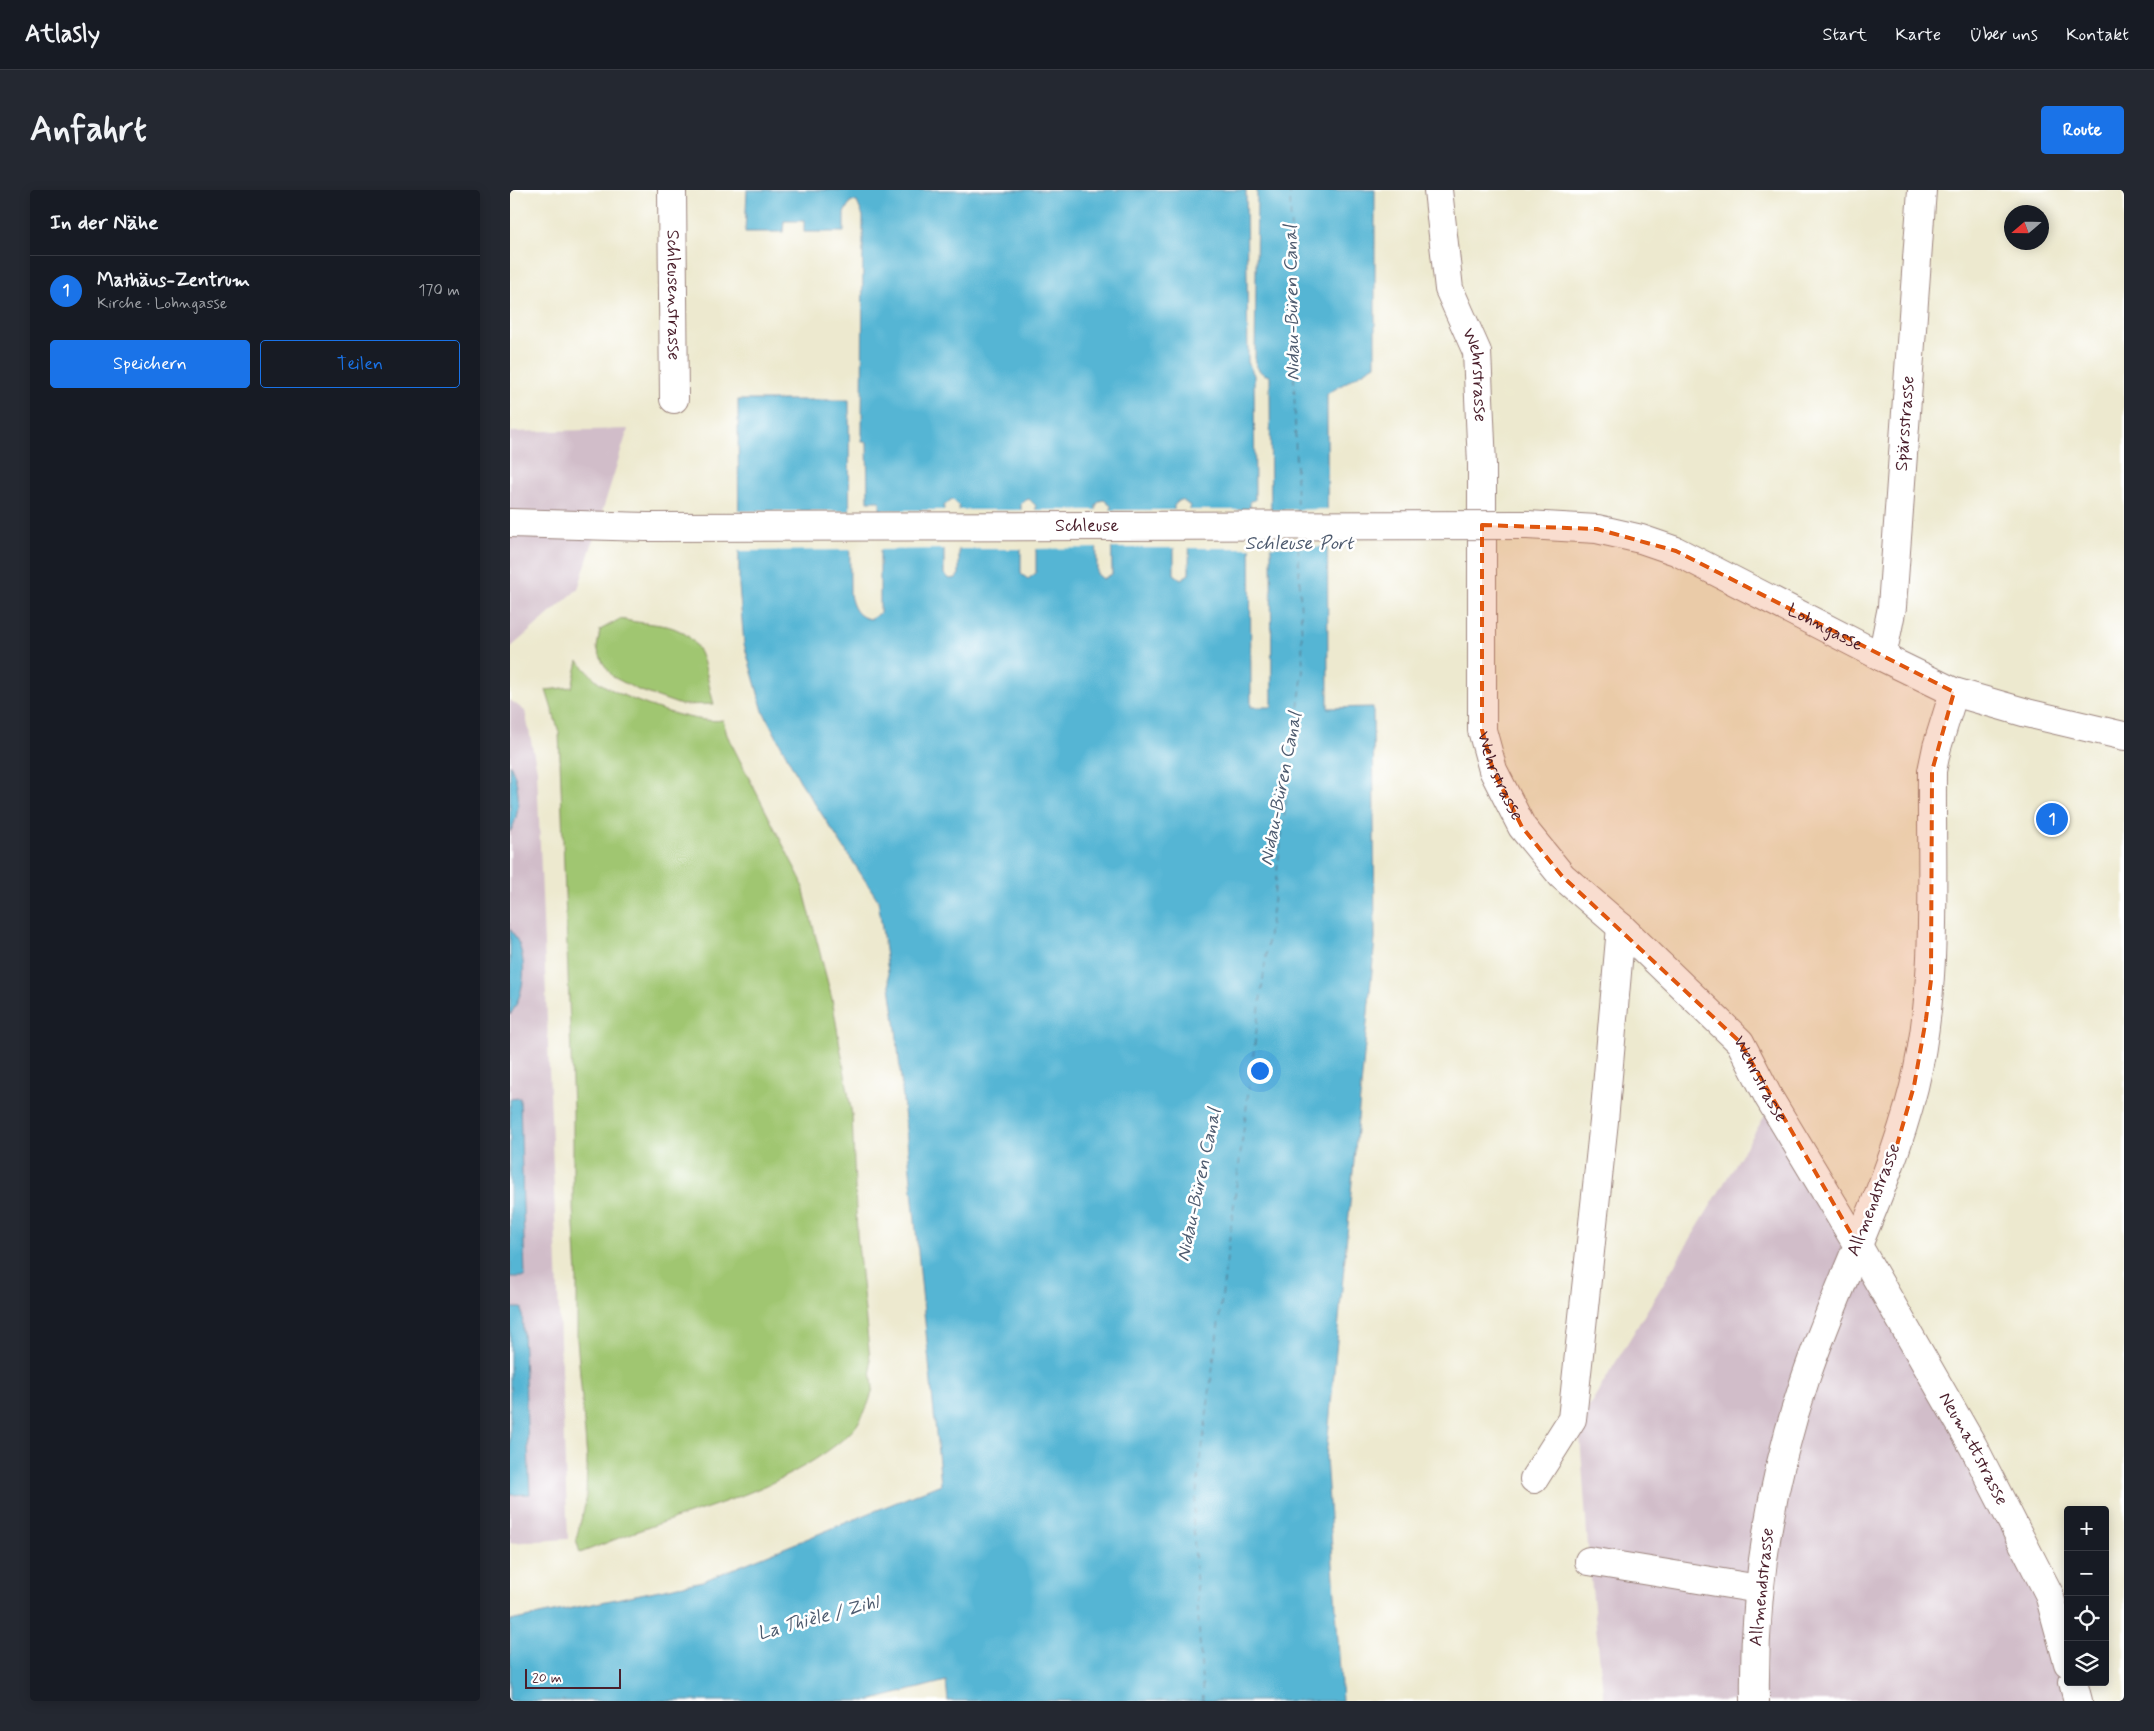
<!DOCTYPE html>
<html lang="de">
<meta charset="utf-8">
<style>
:root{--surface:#171b24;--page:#242831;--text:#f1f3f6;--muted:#9ea1a6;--line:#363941;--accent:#1a73e8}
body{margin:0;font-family:Mynerve,sans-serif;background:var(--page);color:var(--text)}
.controls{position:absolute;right:15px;bottom:15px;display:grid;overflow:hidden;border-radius:5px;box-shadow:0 2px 12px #0003}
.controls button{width:45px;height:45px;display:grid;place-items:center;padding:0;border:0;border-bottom:1px solid var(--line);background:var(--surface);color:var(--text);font:25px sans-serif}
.compass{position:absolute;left:1494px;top:15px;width:45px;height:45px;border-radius:50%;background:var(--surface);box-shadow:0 2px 12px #0003;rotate:250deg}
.scale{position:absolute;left:15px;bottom:12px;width:96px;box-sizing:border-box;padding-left:5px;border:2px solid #4a1f2b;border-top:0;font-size:14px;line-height:18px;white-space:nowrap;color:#4a1f2b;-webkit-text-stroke:4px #fff;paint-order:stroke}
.you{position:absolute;left:749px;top:880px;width:18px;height:18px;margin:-12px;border:4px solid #fff;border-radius:50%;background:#1a73e8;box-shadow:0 0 0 8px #1a73e833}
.badge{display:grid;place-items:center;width:32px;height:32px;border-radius:50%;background:var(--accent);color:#fff;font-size:16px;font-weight:700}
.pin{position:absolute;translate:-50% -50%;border:2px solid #fff;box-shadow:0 1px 5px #0006}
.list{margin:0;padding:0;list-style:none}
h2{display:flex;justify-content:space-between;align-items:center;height:65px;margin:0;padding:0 20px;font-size:21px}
h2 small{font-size:16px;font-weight:400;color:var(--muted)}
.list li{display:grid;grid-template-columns:32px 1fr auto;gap:15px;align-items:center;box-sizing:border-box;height:70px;padding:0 20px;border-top:1px solid var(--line)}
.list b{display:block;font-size:19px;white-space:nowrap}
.list p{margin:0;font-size:16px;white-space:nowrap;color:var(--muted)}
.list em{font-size:16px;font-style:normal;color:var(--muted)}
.actions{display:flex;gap:10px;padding:15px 20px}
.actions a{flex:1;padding:11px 0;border:1px solid var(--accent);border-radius:5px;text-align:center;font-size:18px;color:var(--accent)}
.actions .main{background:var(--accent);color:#fff}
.icon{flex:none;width:28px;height:28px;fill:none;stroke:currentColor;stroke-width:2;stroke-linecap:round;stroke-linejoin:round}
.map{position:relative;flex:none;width:1614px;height:1511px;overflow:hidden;border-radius:5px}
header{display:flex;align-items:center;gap:30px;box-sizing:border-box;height:70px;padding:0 25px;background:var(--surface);border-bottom:1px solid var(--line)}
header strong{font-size:24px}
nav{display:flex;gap:28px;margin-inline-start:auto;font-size:18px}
.intro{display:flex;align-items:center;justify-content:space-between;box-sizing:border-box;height:120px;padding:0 30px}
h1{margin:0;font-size:35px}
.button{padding:12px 22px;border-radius:5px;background:var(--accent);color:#fff;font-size:18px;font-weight:700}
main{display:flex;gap:30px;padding:0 30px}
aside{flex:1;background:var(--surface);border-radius:5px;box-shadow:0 2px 12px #0003}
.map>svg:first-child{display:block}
.industrial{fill:#d1bdc9}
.green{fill:#a0c671;stroke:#75724e}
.water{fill:#55b5d4;stroke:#506a80;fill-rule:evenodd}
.pier{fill:#ede9cf}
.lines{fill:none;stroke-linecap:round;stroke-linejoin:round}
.ferry{stroke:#4e5b6f;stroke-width:1;stroke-dasharray:6 5;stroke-linecap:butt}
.minor-casing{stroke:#9c847d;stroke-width:30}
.major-casing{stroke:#9c847d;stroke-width:30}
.minor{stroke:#fff;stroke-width:28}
.major{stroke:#fff;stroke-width:28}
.major-bridge-casing{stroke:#9c847d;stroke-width:30;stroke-linecap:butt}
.major-bridge{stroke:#fff;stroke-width:28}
.marked{fill:#e0560e;fill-opacity:0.2;stroke:#e0560e;stroke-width:4;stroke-dasharray:10 6;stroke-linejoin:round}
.labels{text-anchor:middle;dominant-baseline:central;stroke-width:5;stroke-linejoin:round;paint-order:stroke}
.street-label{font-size:18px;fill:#4a1f2b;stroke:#fff}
.water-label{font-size:19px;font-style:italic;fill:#4e5b6f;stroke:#fff}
</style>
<header>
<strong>Atlasly</strong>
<nav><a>Start</a><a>Karte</a><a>Über uns</a><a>Kontakt</a></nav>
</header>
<div class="intro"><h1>Anfahrt</h1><a class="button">Route</a></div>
<main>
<aside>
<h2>In der Nähe<small></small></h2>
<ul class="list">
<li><span class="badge">1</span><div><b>Mathäus-Zentrum</b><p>Kirche · Lohngasse</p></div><em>170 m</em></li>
</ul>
<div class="actions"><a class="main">Speichern</a><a>Teilen</a></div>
</aside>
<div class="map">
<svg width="1614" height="1511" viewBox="0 0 1614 1511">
<rect width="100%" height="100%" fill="#fff"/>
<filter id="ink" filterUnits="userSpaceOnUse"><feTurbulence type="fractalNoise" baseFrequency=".02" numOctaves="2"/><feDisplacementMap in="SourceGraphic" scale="10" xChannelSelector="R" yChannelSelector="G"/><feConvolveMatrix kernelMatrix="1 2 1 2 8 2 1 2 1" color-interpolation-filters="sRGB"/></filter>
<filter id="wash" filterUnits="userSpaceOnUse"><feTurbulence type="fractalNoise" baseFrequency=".0096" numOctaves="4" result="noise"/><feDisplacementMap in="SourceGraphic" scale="20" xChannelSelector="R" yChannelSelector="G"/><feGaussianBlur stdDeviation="1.12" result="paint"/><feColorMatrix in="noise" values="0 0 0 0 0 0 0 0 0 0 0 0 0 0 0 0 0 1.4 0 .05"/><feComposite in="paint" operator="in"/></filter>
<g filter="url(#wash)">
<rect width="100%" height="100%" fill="#ede9cf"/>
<path class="industrial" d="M 118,239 L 68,399 L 0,458 L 0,242 Z
M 0,510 L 15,521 L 27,580 L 58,1349 L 0,1353 Z
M 1262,914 L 1539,1404 L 1562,1511 L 1094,1511 L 1079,1371 L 1069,1233 Z"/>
<path class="green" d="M 110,429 C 126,433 141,433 157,436 C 197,446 194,482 204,514 L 171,515 L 128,500 L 103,487 L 93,473 L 87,458 L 90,440 Z
M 68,471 C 75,478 82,487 90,493 C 114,509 185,535 213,530 L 217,545 L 291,690 L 322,809 L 342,925 L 347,1045 L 363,1198 C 359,1215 351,1233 338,1245 C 283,1293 210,1314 142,1336 C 118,1344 94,1354 70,1363 L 66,1349 L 76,1311 L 77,1269 L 67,1149 L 67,1085 L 63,1018 L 63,919 L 49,542 L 36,500 L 62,497 Z"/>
<path class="water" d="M 237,0 L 736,0 L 738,172 L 744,185 L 745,310 L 740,311 L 741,517 L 762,517 L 760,186 C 751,184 748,181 745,172 L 747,0 L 865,0 L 865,175 L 817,204 L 817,223 L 818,518 L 863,517 L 865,749 L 816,1267 L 832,1511 L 438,1511 L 436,1491 L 359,1511 L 0,1511 L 0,1431 L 193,1391 L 431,1294 L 386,839 L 368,710 L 290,591 L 253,521 L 234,454 L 229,396 L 228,210 L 339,210 L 340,404 C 342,416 347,428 361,429 L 370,423 L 370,311 L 358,311 L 357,252 L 352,252 L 353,26 L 347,12 L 341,11 L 334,23 L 334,42 L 294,42 L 294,31 L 274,31 L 273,42 L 235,42 ZM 442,309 L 449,316 L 449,384 L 446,388 L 440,389 L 434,384 L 434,316 ZM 519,309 L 526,316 L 526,383 L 518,389 L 511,384 L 511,314 L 514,311 ZM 594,310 L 601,316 L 602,384 L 593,389 L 587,384 L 586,316 L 589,311 ZM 672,310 L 680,316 L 679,384 L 671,389 L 664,384 L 664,316 L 668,311 Z
M 0,574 C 10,594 12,622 0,642 Z
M 0,739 C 19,761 17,802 0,825 Z
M 10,908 L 15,1087 L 0,1087 L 0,909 Z
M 0,1118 L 12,1118 L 20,1304 L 0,1305 Z"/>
<path class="pier" d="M 820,319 L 820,357 L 759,357 L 759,320 Z
M 368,320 L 436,320 L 436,359 L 368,360 Z
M 447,320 L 513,320 L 513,359 L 446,359 Z
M 524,320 L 588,320 L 589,358 L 524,359 Z
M 599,320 L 666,320 L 666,358 L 599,358 Z
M 677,320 L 743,320 L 743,358 L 677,358 Z
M 226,321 L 342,321 L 342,360 L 226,361 Z"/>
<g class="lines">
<path class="ferry" d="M 780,0 L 787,323
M 693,1511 L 683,1330 L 793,481 L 788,349"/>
</g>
</g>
<g filter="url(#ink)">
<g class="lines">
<g class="minor-casing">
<g id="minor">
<path id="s1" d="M 162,0 L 164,209"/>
<path id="s2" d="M 928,0 L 939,99 L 967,162 L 972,275 L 972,540 L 983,580 L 1012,637 L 1052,686 L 1111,737 L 1230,852 L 1259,908 L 1347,1054 L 1463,1256 L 1539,1404 L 1558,1473"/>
<path id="s3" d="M 1372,467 L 1382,417 L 1412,0"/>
<path d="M 1444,502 L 1517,523 L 1614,546"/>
<path d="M 1024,1289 L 1062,1229 L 1094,931 L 1111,737"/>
<path d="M 1079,1371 L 1249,1399"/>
<path d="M 1563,1492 L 1568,1511"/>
</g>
</g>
<g class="major-casing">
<g id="major">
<path d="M 0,333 L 137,337"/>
<path id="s4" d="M 1017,335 L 1087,339 L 1131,349 L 1166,361 L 1372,467 L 1444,502 L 1427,557 L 1422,581 C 1421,686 1429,793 1404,897 C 1379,998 1328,1091 1295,1190 C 1260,1294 1243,1401 1245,1511"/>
</g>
</g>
<use href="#minor" class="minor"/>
<use href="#major" class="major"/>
<g class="major-bridge-casing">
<g id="major-bridge">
<path id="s5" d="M 137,337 L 1017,335"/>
</g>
</g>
<use href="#major-bridge" class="major-bridge"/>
</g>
</g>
<path class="marked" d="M 972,335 L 1087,339 L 1166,361 L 1444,502 L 1422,581 L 1421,790 L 1416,829 L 1404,896 L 1385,962 L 1347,1054 L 1230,852 L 1052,686 L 1012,637 L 983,580 L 972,540 Z"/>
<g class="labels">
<g class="street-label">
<text stroke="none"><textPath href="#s1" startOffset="105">Schleusenstrasse</textPath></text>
<text stroke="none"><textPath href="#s2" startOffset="191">Wehrstrasse</textPath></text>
<text stroke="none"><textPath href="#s3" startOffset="235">Spärsstrasse</textPath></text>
<text stroke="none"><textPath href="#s5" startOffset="440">Schleuse</textPath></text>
<text stroke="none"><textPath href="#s4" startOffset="320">Lohngasse</textPath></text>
<text stroke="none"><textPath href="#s2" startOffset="596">Wehrstrasse</textPath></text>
<text stroke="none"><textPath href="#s2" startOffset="1001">Wehrstrasse</textPath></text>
<text transform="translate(1364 1010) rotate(-69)">Allmendstrasse</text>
<text stroke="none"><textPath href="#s2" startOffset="1428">Neumattstrasse</textPath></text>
<text transform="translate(1252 1397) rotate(-84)">Allmendstrasse</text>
</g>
<g class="water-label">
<text transform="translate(782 113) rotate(-91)">Nidau-Büren Canal</text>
<text x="789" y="353">Schleuse Port</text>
<text transform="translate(771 599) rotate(-79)">Nidau-Büren Canal</text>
<text transform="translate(689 995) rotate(-78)">Nidau-Büren Canal</text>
<text transform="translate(308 1428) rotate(-15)">La Thièle / Zihl</text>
</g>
</g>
</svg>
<div class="controls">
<button>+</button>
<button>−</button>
<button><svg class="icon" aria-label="locate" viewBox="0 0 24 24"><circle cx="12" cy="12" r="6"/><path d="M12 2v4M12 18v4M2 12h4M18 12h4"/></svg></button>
<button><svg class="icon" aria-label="layers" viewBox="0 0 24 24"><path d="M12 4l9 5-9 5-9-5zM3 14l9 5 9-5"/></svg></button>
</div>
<svg class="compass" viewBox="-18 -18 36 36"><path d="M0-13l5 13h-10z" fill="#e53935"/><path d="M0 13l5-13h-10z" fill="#9ea1a6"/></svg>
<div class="scale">20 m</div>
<div class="you"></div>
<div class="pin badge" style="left:1542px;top:629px">1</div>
</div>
</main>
